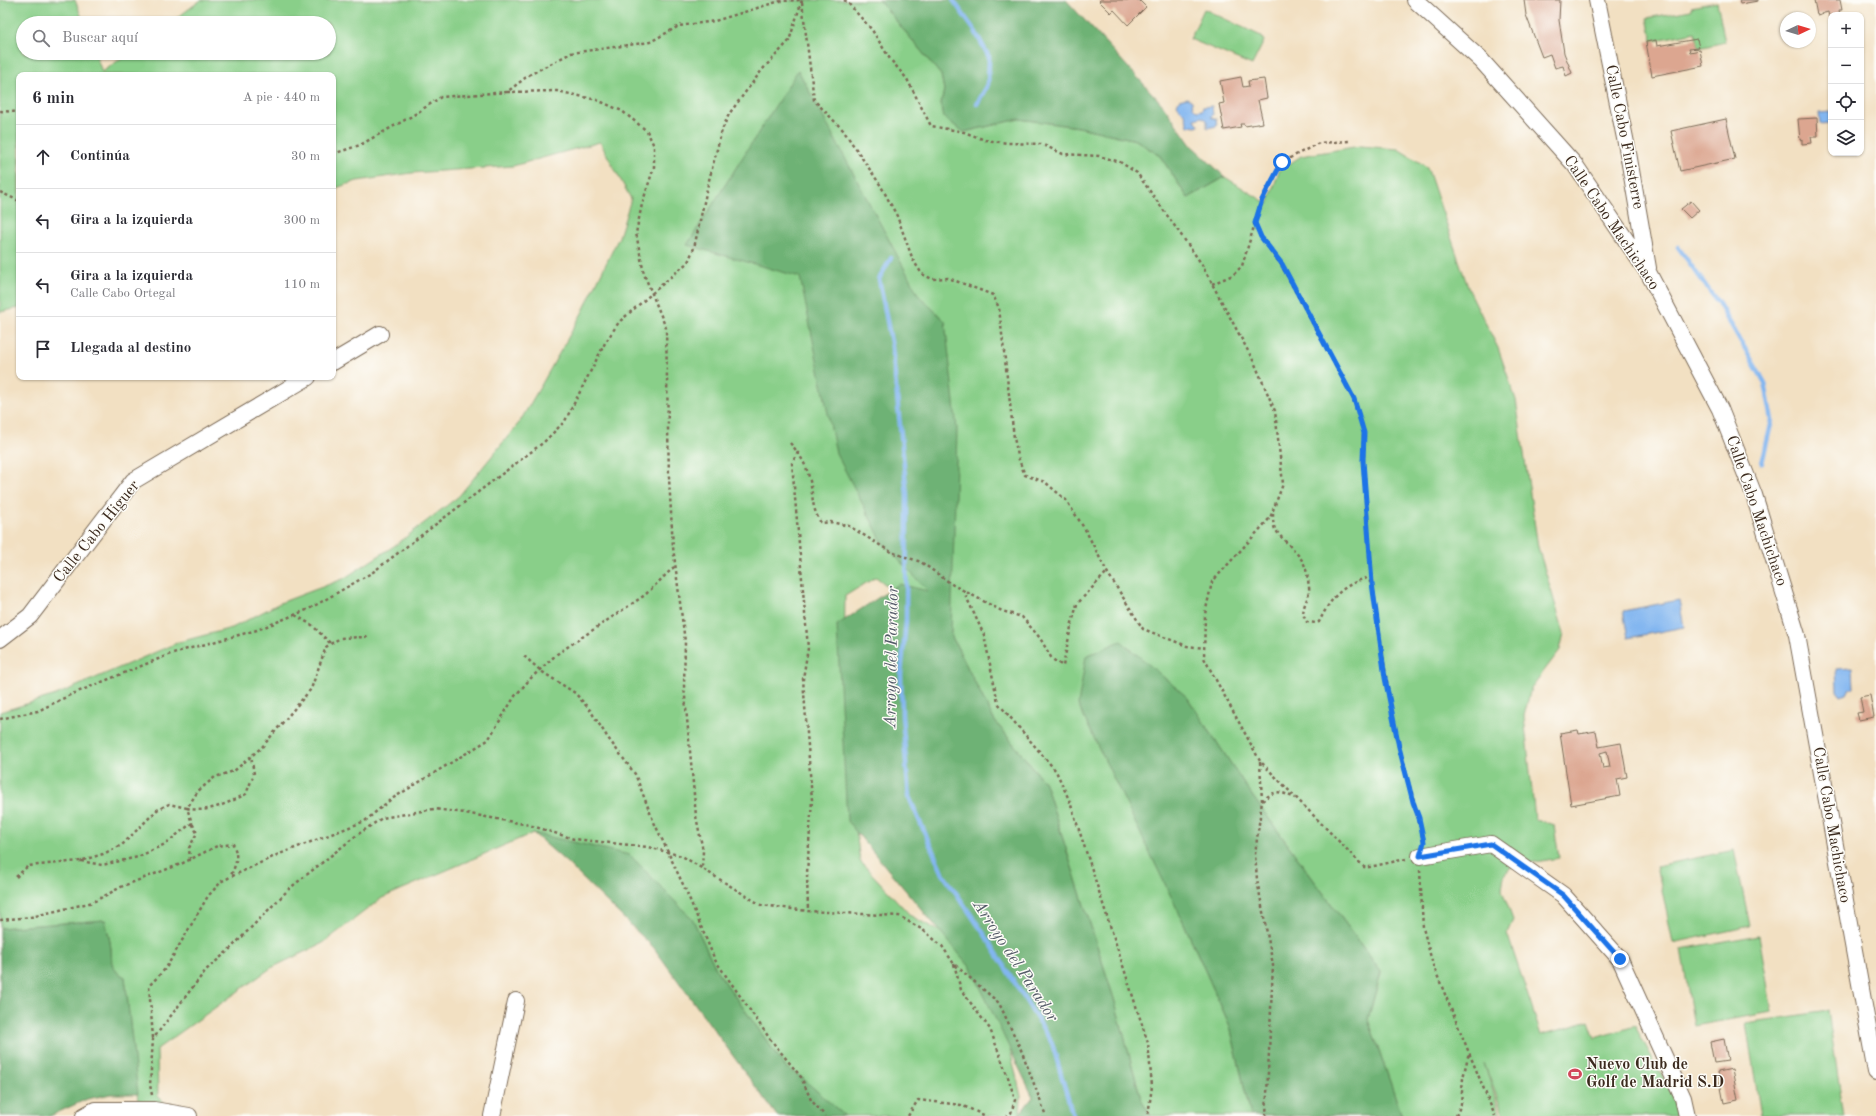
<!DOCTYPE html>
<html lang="es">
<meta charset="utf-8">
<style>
:root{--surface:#fff;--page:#f2f2f3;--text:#2b2b33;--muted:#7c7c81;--line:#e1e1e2}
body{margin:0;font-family:"Old Standard TT",serif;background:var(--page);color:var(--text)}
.controls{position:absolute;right:12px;top:12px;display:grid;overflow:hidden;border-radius:8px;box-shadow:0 1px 3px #0004}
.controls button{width:36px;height:36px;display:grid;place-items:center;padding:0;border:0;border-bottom:1px solid var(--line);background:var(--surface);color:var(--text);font:20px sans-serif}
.compass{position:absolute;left:1780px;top:12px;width:36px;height:36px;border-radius:50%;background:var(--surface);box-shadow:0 1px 3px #0004;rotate:86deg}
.stop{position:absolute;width:12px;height:12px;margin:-9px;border:3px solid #1a73e8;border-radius:50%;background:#fff}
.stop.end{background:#1a73e8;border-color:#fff;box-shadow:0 1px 4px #0008}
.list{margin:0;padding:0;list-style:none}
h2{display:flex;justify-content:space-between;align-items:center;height:52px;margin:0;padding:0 16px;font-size:17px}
h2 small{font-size:13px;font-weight:400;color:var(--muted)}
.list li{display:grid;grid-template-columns:26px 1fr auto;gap:12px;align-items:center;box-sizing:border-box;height:64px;padding:0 16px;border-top:1px solid var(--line)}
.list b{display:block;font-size:15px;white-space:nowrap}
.list p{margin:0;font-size:13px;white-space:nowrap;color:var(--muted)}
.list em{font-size:13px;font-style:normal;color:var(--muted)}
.icon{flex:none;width:22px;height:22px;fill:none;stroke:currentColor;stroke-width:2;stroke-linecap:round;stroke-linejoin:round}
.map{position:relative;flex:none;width:1876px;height:1116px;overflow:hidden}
.search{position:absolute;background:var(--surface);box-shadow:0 1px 3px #0004;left:16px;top:16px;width:320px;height:44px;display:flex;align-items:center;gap:10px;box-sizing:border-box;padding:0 14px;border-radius:22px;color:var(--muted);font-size:15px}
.panel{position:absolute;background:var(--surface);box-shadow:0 1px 3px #0004;left:16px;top:72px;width:320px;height:308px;border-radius:8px}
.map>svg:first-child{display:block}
.green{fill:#89cf89;stroke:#627c54}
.forest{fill:#6eb275;stroke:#546e4a}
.water{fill:#82b6f0;stroke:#5e7087}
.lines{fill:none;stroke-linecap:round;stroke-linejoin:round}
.stream{stroke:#82b6f0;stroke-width:4.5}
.building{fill:#dca690;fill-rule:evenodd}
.street-casing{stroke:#7b6a57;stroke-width:18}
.path{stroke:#7b6a57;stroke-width:2.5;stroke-dasharray:3 3;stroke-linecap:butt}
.street{stroke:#fff;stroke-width:16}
.route{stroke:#1a73e8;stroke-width:5}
.labels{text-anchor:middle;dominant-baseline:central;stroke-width:3;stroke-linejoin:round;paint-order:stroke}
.street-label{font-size:16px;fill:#3b2a1e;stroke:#fdfcf7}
.poi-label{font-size:16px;font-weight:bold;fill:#3b2a1e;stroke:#fdfcf7;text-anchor:start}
.water-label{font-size:17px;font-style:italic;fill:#545b68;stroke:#fdfcf7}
</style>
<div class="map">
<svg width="1876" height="1116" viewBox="0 0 1876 1116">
<rect width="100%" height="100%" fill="#fdfcf7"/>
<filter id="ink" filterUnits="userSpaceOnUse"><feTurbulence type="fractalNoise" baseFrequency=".025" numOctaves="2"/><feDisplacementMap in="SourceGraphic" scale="8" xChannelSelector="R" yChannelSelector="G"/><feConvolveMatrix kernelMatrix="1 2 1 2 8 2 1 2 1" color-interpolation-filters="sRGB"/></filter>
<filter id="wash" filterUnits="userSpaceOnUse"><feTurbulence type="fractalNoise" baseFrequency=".012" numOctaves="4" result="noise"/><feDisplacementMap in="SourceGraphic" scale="16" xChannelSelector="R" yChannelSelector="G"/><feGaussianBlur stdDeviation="0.9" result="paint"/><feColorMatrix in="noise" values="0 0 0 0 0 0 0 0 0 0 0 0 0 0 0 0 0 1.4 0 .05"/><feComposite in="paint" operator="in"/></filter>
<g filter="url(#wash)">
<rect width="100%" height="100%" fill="#f2e0c2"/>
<path class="green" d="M 0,0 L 75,0 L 84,23 L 23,23 L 23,53 L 95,53 L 102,72 L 129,53 L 329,53 L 329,23 L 170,23 L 201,0 L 879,0 L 941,75 L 944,90 L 941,104 L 964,132 L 1019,119 L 1079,127 L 1136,140 L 1160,156 L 1188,198 L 1225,177 L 1268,204 L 1279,171 L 1301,156 L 1360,146 L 1398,149 L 1427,167 L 1469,290 L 1498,348 L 1516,400 L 1538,547 L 1564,633 L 1560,650 L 1531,688 L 1524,716 L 1535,819 L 1554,825 L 1559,858 L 1512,866 L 1504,875 L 1502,890 L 1513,920 L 1507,933 L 1541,1035 L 1589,1021 L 1595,1038 L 1635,1026 L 1673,1096 L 1677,1116 L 1504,1116 L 1484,1063 L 1501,1116 L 1402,1116 L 1368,1019 L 1381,972 L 1253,797 L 1187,697 L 1182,919 L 1230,1026 L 1251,1116 L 1151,1116 L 1141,1099 L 1115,1002 L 1045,783 L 994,720 L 951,635 L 876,577 L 845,596 L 843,732 L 860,861 L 911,916 L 988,957 L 1021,1096 L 1020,1116 L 844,1116 L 786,1068 L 717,971 L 693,920 L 533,833 L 382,898 L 323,943 L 271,968 L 157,1049 L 158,1096 L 176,1116 L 139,1111 L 125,977 C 110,969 112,964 111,949 C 110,939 107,929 105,920 L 0,928 L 0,712 L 56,695 L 179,642 L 232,628 L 280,603 L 343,579 L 397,544 L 459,496 L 519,423 L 543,382 L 582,313 L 619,237 L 631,199 L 600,142 L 513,166 L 412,173 L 357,181 L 333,189 L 333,75 L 19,75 L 19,308 L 0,312 Z
M 1717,2 L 1725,42 L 1699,48 L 1695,32 L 1652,41 L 1647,18 L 1691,10 L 1691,7 Z
M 1204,9 L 1261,36 L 1264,41 L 1252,65 L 1190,39 Z
M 1734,850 L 1750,926 L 1673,943 L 1657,866 Z
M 1759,935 L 1772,1012 L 1694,1026 L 1681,949 Z
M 1828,1011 L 1844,1116 L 1761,1116 L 1746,1023 Z"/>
<path class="forest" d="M 879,0 L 1066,0 L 1162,104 L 1191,145 L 1225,177 L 1188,198 L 1160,156 L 1136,140 L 1079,127 L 1019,119 L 964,132 L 944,118 L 941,104 L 944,90 L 941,75 Z
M 798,70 L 919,296 L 945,321 L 957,429 L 951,635 L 994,720 L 1045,783 L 1115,1002 L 1141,1099 L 1151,1116 L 1018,1116 L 1033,1097 L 971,968 L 847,821 L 837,625 L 899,584 L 928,591 L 883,543 L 836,453 L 800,277 L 687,245 Z
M 1121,641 L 1187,697 L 1253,797 L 1381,972 L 1368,1019 L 1402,1116 L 1251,1116 L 1230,1026 L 1182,919 L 1078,705 L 1086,656 Z
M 533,833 L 630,855 L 693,920 L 717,971 L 786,1068 L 801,1077 L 845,1116 L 777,1116 L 654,948 L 566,862 Z
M 105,920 C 107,929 110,939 111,949 C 112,964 110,969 125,977 L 138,1094 L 111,1094 L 87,1099 L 50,1116 L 0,1116 L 0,928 Z"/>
<path class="water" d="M 1187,98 L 1192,101 L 1193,107 L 1197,111 L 1202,110 L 1203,107 L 1212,106 L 1213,115 L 1211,117 L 1216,119 L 1217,126 L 1207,128 L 1207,120 L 1202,117 L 1195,119 L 1199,126 L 1196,127 L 1188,126 L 1185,115 L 1177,105 L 1179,100 Z
M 1831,112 L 1831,123 L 1820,124 L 1819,113 Z
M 1679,600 L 1684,627 L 1628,638 L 1623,611 Z
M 1852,668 L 1853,688 L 1850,688 L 1847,694 L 1841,696 L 1837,691 L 1836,669 Z"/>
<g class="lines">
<path class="stream" d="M 953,0 L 975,31 L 989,57 L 988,84 L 977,104
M 1678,247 L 1719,304 L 1765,383 L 1772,420 L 1762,463
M 891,258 L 879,279 L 892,347 L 907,495 L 906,621 L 901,675 L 902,715 L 909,797 L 943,874 L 989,941 L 1052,1043 L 1073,1116"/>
</g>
<g id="blocks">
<path class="building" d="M 1100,0 L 1139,0 L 1146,7 L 1128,25 L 1114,10 L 1111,13 L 1099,1 Z
M 1524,0 L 1560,0 L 1559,20 L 1564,53 L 1572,73 L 1566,76 L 1563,66 L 1555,68 L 1550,54 L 1542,57 L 1526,15 Z
M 1739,0 L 1758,0 L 1758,1 L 1740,4 Z
M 1814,0 L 1840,0 L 1842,10 L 1839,10 L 1840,15 L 1831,15 L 1830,22 L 1828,12 L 1817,15 Z
M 1697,39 L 1699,48 L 1689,49 L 1690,52 L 1700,50 L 1703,66 L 1652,76 L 1646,42 L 1656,40 L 1657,46 Z
M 1241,77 L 1243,87 L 1249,86 L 1248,81 L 1264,79 L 1267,98 L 1258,100 L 1263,123 L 1245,126 L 1244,124 L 1240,124 L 1241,127 L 1224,130 L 1219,104 L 1224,103 L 1220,81 Z
M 1817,118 L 1818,137 L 1811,137 L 1812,143 L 1802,144 L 1802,139 L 1800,140 L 1798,119 Z
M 1726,119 L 1735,159 L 1680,171 L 1671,131 Z
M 1691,201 L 1699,210 L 1690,218 L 1681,209 Z
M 1870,695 L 1874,717 L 1859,720 L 1857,713 L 1863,712 L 1860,697 Z
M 1578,730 L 1579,734 L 1596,731 L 1599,747 L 1621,743 L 1627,777 L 1617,779 L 1620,796 L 1571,805 L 1560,733 ZM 1607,751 L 1610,767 L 1603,768 L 1600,753 Z
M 1724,1039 L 1728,1061 L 1714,1063 L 1710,1042 Z
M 1732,1069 L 1738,1100 L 1724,1103 L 1718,1072 Z"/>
</g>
</g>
<g filter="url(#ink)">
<use href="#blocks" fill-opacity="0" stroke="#7b6a57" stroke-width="1"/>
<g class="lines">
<g class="street-casing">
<path id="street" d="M 1415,0 L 1481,60 L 1575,165 L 1649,274 L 1720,409 L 1754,495 L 1797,635 L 1876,1072
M 1597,0 L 1628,153 L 1648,268
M 333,362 L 380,334
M 0,639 L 30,616 L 133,481 L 308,377
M 1420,856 L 1491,844 L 1563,895 L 1620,959 L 1683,1098 L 1687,1116
M 84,1116 L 95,1110 L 154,1110 L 189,1116
M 492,1116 L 516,1001"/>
</g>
<path class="path" d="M 844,0 L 847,2 L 872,30 L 890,59 L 907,79 L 931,126 L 964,132 L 985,140 L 1008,143 L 1041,144 L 1063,154 L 1099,156 L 1120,162 L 1137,173 L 1201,263 L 1255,364 L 1275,411 L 1283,484 L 1270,518 L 1212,582 L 1205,614 L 1204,658 L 1260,761 L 1365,868 L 1406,859
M 802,2 L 814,100 L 843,130 L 881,186 L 897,216 L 913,260 L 922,274 L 932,279 L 948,278 L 993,295 L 999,308 L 1014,438 L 1019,460 L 1025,475 L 1045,482 L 1066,500 L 1086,531 L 1107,572 L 1143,629 L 1187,646 L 1204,648
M 507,92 L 557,91 L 597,100 L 622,111 L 647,131 L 654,146 L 654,167 L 642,204 L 636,233 L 644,274 L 666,328 L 669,478 L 673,547 L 685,642 L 684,686 L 696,816 L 703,851 L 702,868
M 0,111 L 19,112
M 333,154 L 360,145 L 412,116 L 441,97 L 507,92 L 529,75 L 571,53 L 650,42 L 679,26 L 715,21 L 780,1 L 801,0
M 0,192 L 19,201
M 1255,223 L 1261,237 L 1281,264 L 1354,399 L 1364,433 L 1363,461 L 1372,582
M 1212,284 L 1233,275 L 1242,266 L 1262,200 L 1282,162 L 1319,143 L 1349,141
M 790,443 C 799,453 806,464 809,477 C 814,495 810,505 821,523 L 831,522 L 849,526 L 891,552 L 921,562 L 953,585 L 1002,611 L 1022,617 L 1040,638 L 1052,659 L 1063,666 L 1071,627 L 1077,604 L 1107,572
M 798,452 L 792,463 L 808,648 L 803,679 L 812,800 L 807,873 L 808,911
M 1273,514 C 1273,518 1273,525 1275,529 C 1283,541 1296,550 1303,562 C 1307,569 1308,580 1309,587 C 1311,599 1297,609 1307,622 L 1316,623 L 1319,622 C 1331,598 1339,588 1365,578 L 1372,583 C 1380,638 1387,692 1399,746 C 1406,778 1417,809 1424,841
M 963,590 L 984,635 L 998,703 L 1056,771 L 1070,802 L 1148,1043 L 1152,1086 L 1148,1116
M 295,615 L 312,625 L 331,644
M 524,656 L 541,671 L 575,693 L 590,710 L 608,738 L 635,774 L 653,820 L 687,893 L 715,960 L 770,1039 L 801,1077 L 811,1100 L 825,1116
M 0,719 L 38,711 L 70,695 L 173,653 L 257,630 L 309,609 L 373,572 L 544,442 L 565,421 L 605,343 L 619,322 L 688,262 L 694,248 L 708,184 L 722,130 L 729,114 L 762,70 L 789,41 L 802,0
M 1260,762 L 1262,801 L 1255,854 L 1257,880 L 1273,965 L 1266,1116
M 1262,801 C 1276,789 1279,791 1295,798
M 190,860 L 189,848 L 197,833 L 192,823
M 81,861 L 102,865 L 138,857 L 165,844 L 192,823 L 187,808 C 207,814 228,803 246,794 L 254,774 L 251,756
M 1420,870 L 1423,928 L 1433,965 L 1495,1116
M 16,877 L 28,866 L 80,861 L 103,854 L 122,845 L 157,810 L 169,804 L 187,808 L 198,791 L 215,777 L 234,771 L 262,747 L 311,689 L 326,647 L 340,638 L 365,637 L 370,634
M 0,920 L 31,917 L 93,902 L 123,886 L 181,864 L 217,846 L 233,844 C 239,857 236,865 230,877
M 954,964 L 961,990 L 990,1029 L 1009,1080 L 1015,1100 L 1011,1113 L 1007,1116
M 153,1038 L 149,986 L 166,968 L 208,896 L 222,881 L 277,855 L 365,821 L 390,800 L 488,740 L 515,696 L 531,678 L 557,654 L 645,595 L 676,565
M 152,1095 L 150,1085 L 153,1039 L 206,970 L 229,950 L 290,888 L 357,835 L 382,818 L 434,809 L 465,813 L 529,825 L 574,839 L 648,847 L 682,856 L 761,905 L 808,911 L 899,916 L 923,930 L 942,946 L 954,964 L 999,1003 L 1022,1052 L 1046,1116
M 908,1116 L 918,1100 L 961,1105 L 986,1116
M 1456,1116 L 1461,1104 L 1463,1078 L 1469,1052"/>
<use href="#street" class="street"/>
</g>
</g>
<g class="lines" filter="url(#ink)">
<path class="route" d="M 1282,162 L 1262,200 L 1255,223 L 1261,237 L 1282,264 L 1354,399 L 1364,433 L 1363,461 L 1372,583 L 1385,678 L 1399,747 L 1413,802 L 1419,818 L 1424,842 L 1420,856 L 1491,844 L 1563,895 L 1620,959"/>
</g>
<defs>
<g id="stadium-bare" transform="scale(1.08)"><path d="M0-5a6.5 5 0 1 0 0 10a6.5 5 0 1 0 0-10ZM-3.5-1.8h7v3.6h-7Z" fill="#d1495b" stroke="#fdfcf7" stroke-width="2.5" paint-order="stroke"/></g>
</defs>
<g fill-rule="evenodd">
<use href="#stadium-bare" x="1575" y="1074"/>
</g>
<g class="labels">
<g class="street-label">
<text transform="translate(1624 137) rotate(79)">Calle Cabo Finisterre</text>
<text transform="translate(1611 223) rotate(56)">Calle Cabo Machichaco</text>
<text transform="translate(1756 511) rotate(71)">Calle Cabo Machichaco</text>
<text transform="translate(97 532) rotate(-51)">Calle Cabo Higuer</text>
<text transform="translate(1831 825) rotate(80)">Calle Cabo Machichaco</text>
</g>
<g class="poi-label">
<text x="1586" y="1065">Nuevo Club de<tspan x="1586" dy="18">Golf de Madrid S.D</tspan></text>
</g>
<g class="water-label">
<text transform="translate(892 657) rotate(-89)">Arroyo del Parador</text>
<text transform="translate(1015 961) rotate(57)">Arroyo del Parador</text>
</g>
</g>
</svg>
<div class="controls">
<button>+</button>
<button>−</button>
<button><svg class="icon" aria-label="locate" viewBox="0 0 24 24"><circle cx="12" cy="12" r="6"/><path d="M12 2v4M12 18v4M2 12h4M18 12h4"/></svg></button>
<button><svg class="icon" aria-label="layers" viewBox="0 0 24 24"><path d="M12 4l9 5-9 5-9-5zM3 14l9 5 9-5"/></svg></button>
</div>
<svg class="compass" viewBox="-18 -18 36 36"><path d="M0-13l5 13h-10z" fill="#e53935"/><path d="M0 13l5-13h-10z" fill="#7c7c81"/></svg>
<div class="stop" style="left:1282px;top:162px"></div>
<div class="stop end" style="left:1620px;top:959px"></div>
<div class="search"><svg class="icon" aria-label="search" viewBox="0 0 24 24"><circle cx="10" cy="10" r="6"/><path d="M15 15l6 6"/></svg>Buscar aquí</div>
<section class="panel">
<h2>6 min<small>A pie · 440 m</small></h2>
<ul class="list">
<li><svg class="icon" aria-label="ahead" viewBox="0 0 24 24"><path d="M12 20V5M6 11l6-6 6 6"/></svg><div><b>Continúa</b></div><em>30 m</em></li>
<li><svg class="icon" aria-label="left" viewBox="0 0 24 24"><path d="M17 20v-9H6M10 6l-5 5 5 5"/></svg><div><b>Gira a la izquierda</b></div><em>300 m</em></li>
<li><svg class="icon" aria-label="left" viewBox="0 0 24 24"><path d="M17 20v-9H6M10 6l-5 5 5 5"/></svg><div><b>Gira a la izquierda</b><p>Calle Cabo Ortegal</p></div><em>110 m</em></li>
<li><svg class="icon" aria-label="arrive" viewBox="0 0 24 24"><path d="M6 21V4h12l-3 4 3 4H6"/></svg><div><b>Llegada al destino</b></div></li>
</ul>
</section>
</div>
